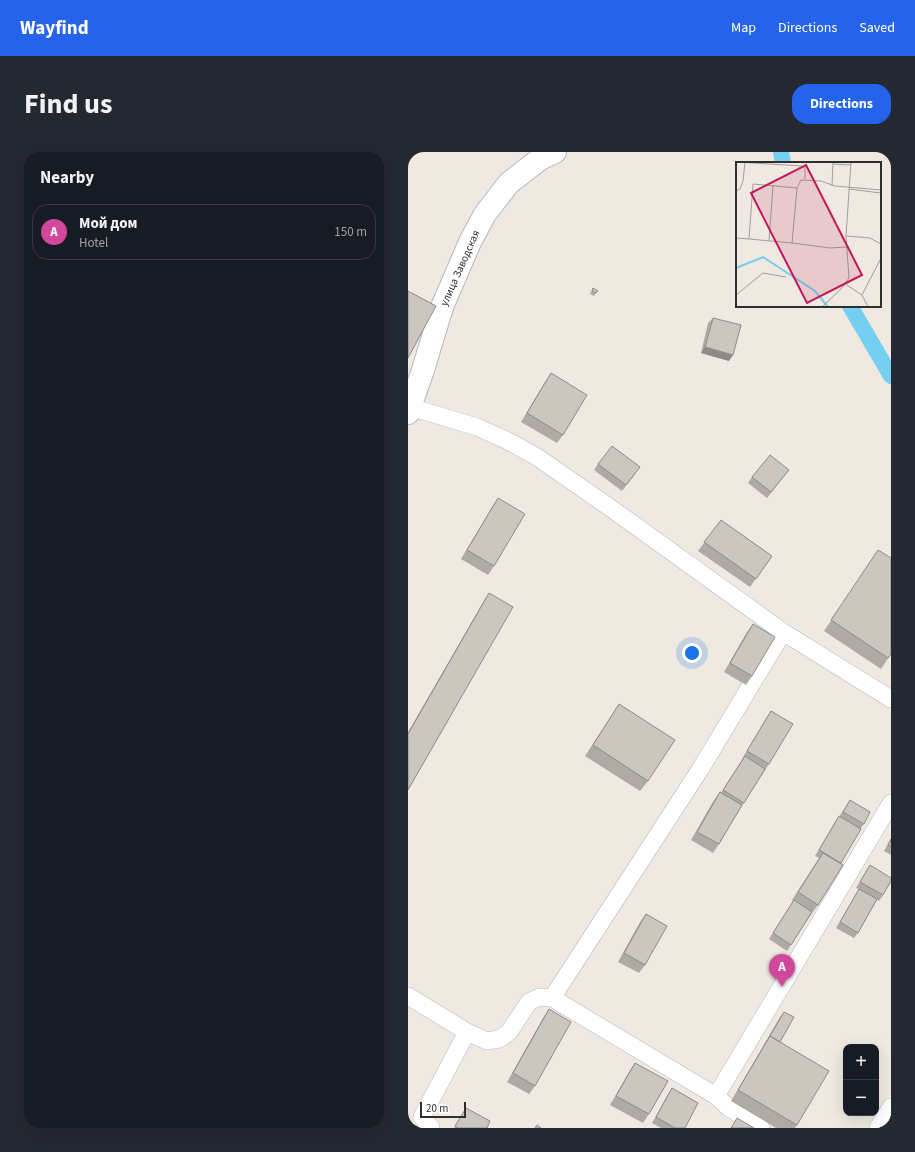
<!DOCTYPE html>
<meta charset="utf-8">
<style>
:root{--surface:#171b24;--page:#242831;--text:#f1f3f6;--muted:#9ea1a6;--line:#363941;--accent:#2563eb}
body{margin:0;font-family:"Source Sans 3",sans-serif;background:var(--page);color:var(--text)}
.controls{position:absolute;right:12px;bottom:12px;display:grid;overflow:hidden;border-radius:8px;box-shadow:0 4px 16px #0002}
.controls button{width:36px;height:36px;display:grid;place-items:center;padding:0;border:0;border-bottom:1px solid var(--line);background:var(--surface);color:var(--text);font:20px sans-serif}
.scale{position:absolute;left:12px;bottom:10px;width:46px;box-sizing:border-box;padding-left:4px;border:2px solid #2e2e2e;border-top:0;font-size:11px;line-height:14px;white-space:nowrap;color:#2e2e2e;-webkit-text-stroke:3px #fff;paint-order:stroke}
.you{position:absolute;left:284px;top:501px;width:14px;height:14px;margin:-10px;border:3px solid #fff;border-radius:50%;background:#1a73e8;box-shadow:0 0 0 6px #1a73e833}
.badge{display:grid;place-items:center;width:26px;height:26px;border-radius:50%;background:var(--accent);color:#fff;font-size:13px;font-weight:700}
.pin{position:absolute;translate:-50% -33px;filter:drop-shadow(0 1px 2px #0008)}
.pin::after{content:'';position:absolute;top:21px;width:14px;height:12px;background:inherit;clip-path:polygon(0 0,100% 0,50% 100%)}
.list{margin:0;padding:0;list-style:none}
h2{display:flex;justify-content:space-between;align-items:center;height:52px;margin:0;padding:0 16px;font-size:17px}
h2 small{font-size:13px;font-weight:400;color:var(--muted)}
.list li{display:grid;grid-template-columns:26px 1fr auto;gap:12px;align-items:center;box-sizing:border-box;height:56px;margin:0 8px 8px;padding:0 8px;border:1px solid var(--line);border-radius:16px}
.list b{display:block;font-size:15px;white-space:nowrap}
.list p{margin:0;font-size:13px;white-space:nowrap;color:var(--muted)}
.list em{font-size:13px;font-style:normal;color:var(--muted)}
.map{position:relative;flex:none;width:483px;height:976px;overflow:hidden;border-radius:16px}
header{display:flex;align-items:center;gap:24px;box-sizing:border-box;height:56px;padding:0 20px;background:var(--accent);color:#fff}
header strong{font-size:19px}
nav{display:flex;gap:22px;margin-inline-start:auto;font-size:14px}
.intro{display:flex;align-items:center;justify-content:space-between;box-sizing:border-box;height:96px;padding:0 24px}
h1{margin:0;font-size:28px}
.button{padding:10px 18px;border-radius:16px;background:var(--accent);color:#fff;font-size:14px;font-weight:700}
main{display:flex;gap:24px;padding:0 24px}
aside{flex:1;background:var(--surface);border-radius:16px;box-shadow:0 4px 16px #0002}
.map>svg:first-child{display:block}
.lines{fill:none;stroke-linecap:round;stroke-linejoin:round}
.canal{stroke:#75cff0;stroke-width:16}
.minor-casing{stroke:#b4b7c1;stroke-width:18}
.secondary-casing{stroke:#b4b7c1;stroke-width:24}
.minor{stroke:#fff;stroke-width:17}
.secondary{stroke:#fff;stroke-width:22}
.wall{fill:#afaba4}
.shaded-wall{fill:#8e8b86}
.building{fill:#cbc7bf;stroke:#8e8b86}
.labels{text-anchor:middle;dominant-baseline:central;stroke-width:3.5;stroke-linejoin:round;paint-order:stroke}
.street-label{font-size:11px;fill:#2e2e2e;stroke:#fff}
.inset-river{fill:none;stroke:#75cff0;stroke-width:2}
.inset-road{fill:none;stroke:#a29e99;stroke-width:1}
.view{fill:#c2185b;fill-opacity:0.15;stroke:#c2185b;stroke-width:2}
.inset-edge{fill:none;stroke:#2e2e2e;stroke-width:2}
</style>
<header>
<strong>Wayfind</strong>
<nav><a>Map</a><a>Directions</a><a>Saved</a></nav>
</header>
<div class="intro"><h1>Find us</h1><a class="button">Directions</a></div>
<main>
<aside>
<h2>Nearby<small></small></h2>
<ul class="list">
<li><span class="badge" style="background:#d1479c">A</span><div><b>Мой дом</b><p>Hotel</p></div><em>150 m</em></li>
</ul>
</aside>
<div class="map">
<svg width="483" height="976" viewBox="0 0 483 976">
<rect width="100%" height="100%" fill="#efe9e1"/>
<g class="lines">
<path class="canal" d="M 373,0 L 375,11
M 442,154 L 483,224"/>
<g class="minor-casing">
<path id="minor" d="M 2,255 L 69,275 L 100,289 L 129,305 L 204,357 L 375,480 L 293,616 L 144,846
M 375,480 L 483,547
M 0,844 L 59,880 L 79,889 L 91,887 L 101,880 L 121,850 L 131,845 L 144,846 L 308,944 L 320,955 L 353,976
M 308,944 L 483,651
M 23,976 L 14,965 L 59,880
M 470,976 L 483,955"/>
</g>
<g class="secondary-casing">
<path id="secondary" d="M 0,261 L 15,218 L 34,155 L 62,90 L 77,62 L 101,31 L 132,7 L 147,0"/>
</g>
<use href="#minor" class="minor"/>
<use href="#secondary" class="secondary"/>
</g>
<path class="wall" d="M 185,136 L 188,141 L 186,144 L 182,142 Z
M 305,166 L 321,209 L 293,201 L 300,171 Z
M 143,221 L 155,283 L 149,291 L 113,270 L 137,230 Z
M 190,312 L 228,321 L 214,339 L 186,318 Z
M 381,318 L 359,346 L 340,331 L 344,325 Z
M 90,346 L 86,414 L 80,423 L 53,407 L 84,355 Z
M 313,368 L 364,404 L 342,435 L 290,399 Z
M 463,409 L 483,502 L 473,517 L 416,479 Z
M 81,441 L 0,638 L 0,580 L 74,452 Z
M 345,472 L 344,524 L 338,533 L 316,520 L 339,480 Z
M 211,552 L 240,629 L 232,639 L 177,604 Z
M 363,559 L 361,612 L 332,657 L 311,692 L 305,701 L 283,688 L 306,648 L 312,640 L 313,641 L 334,608 L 334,607 L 357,568 Z
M 442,648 L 456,672 L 452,677 L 453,677 L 432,712 L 410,753 L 404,761 L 379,799 L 361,787 L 385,749 L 384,748 L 411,706 L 407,704 L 427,670 L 431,664 L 431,665 Z
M 483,686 L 483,703 L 476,699 Z
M 462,713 L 475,743 L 471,749 L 469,748 L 450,781 L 446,786 L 428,776 L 451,737 L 448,736 Z
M 238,762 L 237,813 L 231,821 L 210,810 L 232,770 Z
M 141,857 L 127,934 L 121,942 L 99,930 L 135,866 Z
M 376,860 L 372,890 L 389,973 L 387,976 L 368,976 L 323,949 L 372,865 Z
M 227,911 L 241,962 L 235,971 L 202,953 L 221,920 Z
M 264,936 L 277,976 L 253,976 L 244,971 L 260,942 Z
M 58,956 L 79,976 L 46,976 Z"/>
<path class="shaded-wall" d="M 297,195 L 325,203 L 321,209 L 293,201 Z"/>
<path class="building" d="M 185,136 L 190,139 L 188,141 L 184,139 Z
M 0,139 L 28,154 L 0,206 Z
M 305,166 L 333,173 L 325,203 L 297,195 Z
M 143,221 L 179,243 L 155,283 L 119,261 Z
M 204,294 L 232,315 L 218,333 L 190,312 Z
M 362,303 L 381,318 L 363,340 L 344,325 Z
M 90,346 L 117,362 L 86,414 L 59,398 Z
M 313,368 L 364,404 L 348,427 L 296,390 Z
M 470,398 L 483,406 L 483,502 L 480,506 L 423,468 Z
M 81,441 L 105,455 L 0,638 L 0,582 Z
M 345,472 L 367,485 L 344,524 L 322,511 Z
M 211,552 L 267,588 L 240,629 L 185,593 Z
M 363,559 L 385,572 L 361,612 L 339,599 Z
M 337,604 L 357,617 L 336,651 L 315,638 Z
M 312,640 L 334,653 L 311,692 L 289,680 Z
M 442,648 L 462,660 L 456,672 L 435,660 Z
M 431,664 L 453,677 L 433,711 L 411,698 Z
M 483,687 L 483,695 L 480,693 Z
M 415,701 L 435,713 L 410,753 L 390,740 Z
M 462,713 L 483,726 L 483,729 L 475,743 L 452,730 Z
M 451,737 L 469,747 L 450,781 L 432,770 Z
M 386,748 L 404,760 L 383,793 L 365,781 Z
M 238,762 L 259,774 L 237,813 L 216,801 Z
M 141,857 L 163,870 L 127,934 L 105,921 Z
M 376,860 L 386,865 L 372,890 L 362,884 Z
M 362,884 L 421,919 L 389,973 L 330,938 Z
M 227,911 L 260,929 L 241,962 L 208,944 Z
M 264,936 L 290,951 L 277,976 L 267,976 L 248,965 Z
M 58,956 L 82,969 L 79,976 L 50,976 L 47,974 Z
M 329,966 L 346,976 L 323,976 Z
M 129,973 L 133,976 L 127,976 Z"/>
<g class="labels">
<g class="street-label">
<text transform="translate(52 116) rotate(-66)">улица Заводская</text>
</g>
</g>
<g transform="translate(328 10)">
<rect width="145" height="145" fill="#efe9e1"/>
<path class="inset-river" d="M 0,106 L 27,95 L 79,129 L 92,145"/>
<path class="inset-road" d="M 1,0 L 66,4 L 69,5 L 69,17M 97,2 L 115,3M 96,24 L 97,0M 113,27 L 145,31M 0,29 L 4,27 L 7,19 L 9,0M 110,74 L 134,76 L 145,82M 0,76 L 13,77 L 17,22 L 61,26M 13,77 L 56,81M 33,79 L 37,24M 111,85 L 94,86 L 56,81 L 61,26 L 65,18 L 85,19 L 99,24 L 145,28M 109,122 L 126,133 L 132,145M 0,133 L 27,111 L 50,115M 126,133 L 145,96M 86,145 L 106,126 L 113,116 L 110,74 L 115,0"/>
<path class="view" d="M 70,3 L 126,113 L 71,141 L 15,31 Z"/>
<rect width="145" height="145" class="inset-edge"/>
</g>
</svg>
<div class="controls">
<button>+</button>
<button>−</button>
</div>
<div class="scale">20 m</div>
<div class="you"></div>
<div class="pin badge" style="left:374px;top:835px;background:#d1479c">A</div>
</div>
</main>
